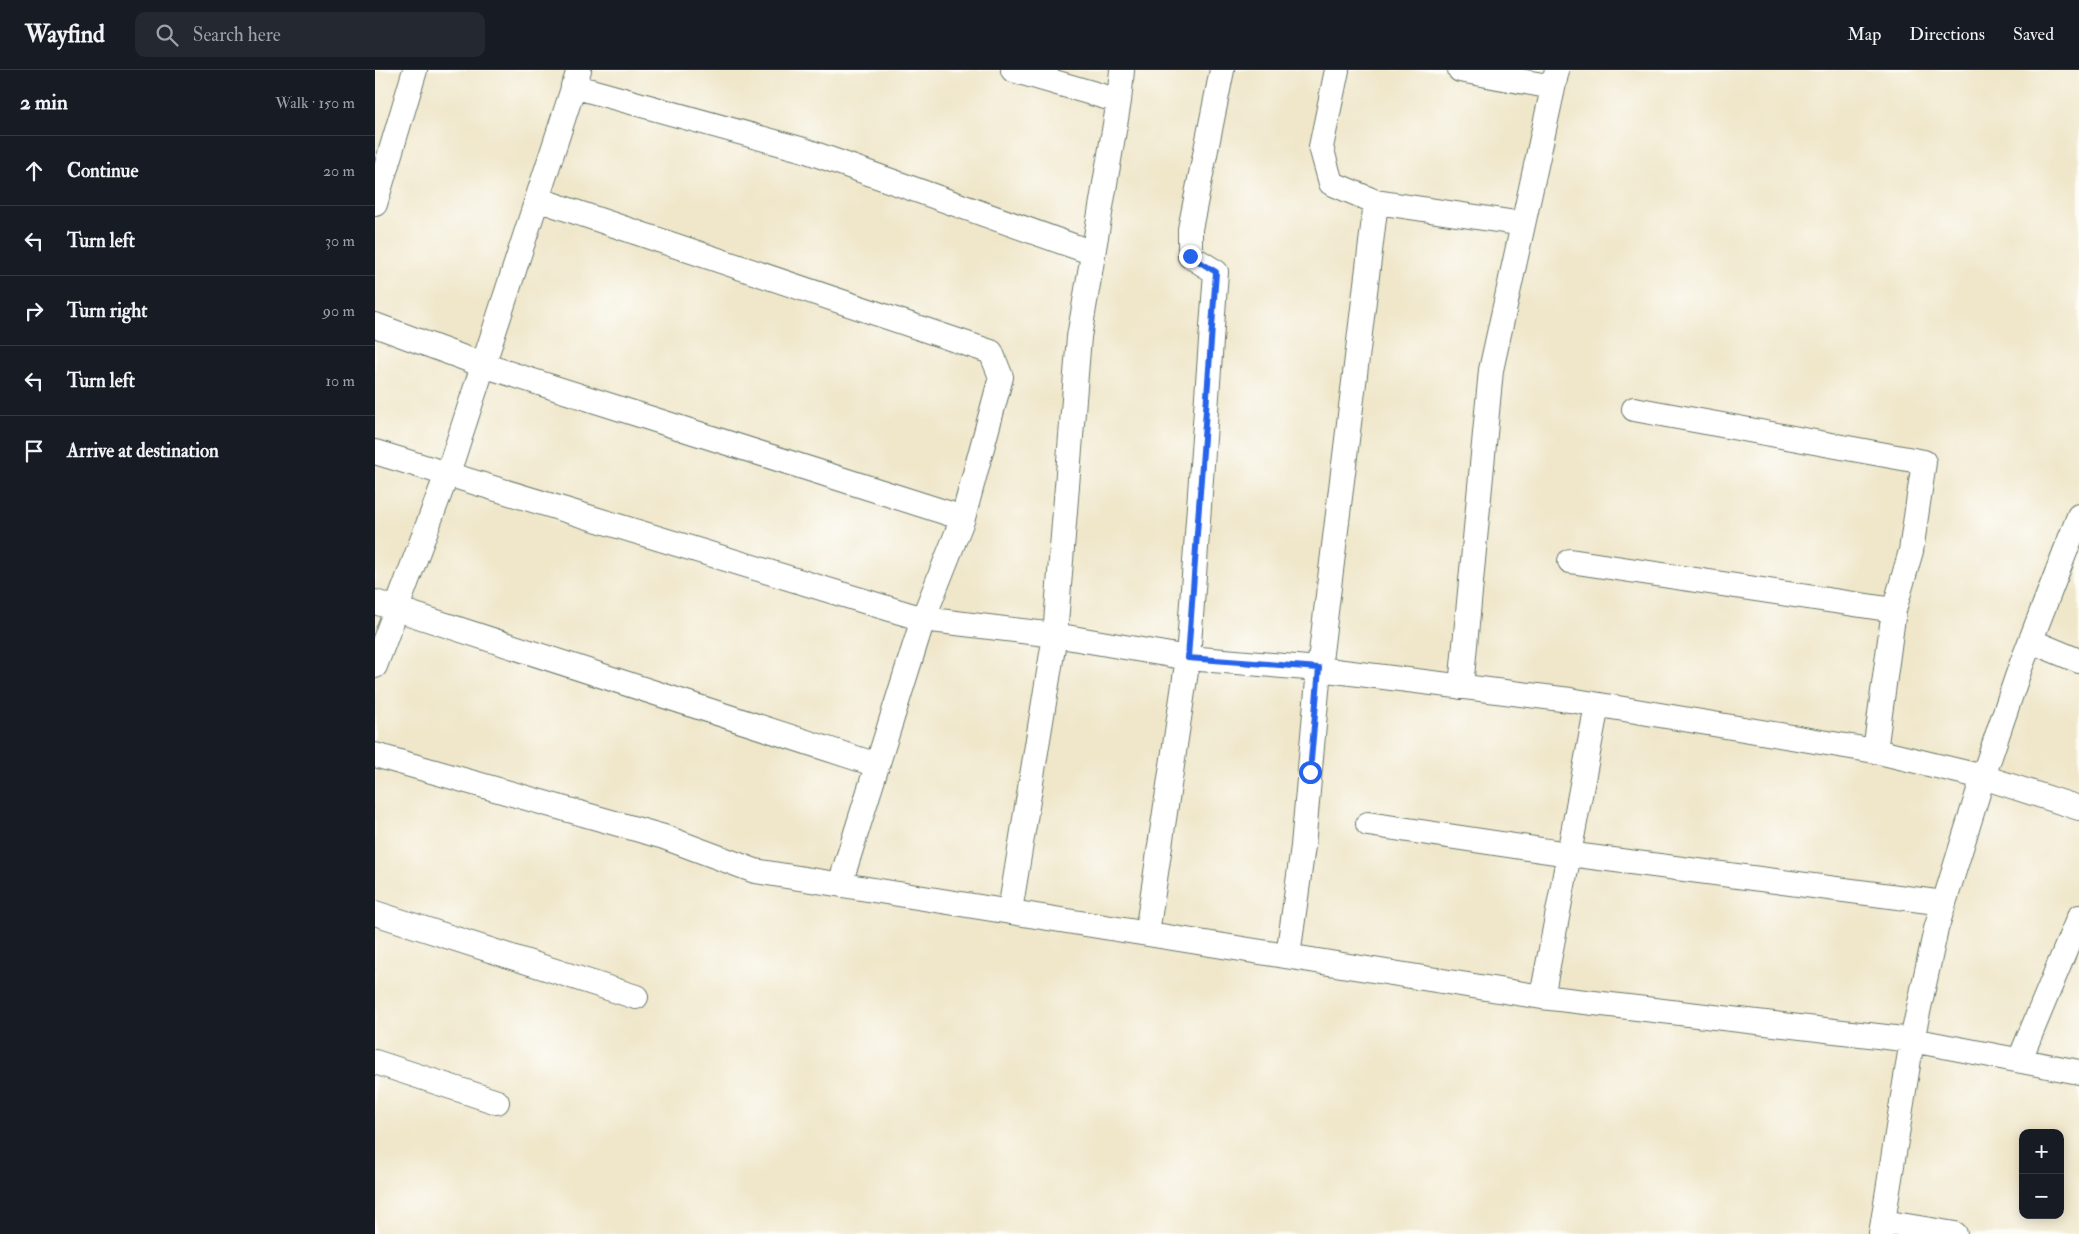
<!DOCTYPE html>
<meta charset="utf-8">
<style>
:root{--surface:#171b24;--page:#242831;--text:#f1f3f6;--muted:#9ea1a6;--line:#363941}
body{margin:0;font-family:"IM FELL Double Pica",serif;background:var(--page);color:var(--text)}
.controls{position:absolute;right:15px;bottom:15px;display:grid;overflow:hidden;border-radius:10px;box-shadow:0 2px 12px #0003}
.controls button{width:45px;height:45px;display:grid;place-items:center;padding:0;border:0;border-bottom:1px solid var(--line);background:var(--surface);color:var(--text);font:25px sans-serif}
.stop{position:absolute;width:15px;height:15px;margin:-11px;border:4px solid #2563eb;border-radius:50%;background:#fff}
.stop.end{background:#2563eb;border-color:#fff;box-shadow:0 1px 5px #0008}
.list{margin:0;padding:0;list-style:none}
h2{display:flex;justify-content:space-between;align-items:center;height:65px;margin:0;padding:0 20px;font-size:21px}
h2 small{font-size:16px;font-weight:400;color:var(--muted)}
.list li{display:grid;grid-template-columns:32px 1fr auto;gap:15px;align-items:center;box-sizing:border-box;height:70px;padding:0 20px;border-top:1px solid var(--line)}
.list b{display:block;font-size:19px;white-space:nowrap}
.list em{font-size:16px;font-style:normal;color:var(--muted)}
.icon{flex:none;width:28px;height:28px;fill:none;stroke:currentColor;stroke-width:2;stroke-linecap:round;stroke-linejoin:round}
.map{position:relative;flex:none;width:1704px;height:1164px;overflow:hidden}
header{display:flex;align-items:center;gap:30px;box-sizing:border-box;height:70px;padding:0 25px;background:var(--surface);border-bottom:1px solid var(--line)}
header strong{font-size:24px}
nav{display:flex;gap:28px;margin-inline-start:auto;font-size:18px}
.search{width:350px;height:45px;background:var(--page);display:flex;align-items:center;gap:12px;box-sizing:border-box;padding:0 18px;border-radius:10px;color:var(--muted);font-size:19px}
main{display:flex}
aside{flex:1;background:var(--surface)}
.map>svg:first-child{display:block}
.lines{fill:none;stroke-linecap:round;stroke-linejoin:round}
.street-casing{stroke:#687869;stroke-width:26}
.street{stroke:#fff;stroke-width:24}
.route{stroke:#2563eb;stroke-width:6}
</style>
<header>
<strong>Wayfind</strong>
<div class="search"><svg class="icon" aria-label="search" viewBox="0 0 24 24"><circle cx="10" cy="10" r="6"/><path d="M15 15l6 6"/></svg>Search here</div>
<nav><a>Map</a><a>Directions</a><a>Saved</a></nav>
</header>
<main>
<aside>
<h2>2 min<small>Walk · 150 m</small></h2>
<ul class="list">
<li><svg class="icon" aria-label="ahead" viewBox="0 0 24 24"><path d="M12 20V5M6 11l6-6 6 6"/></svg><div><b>Continue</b></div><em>20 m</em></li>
<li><svg class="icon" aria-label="left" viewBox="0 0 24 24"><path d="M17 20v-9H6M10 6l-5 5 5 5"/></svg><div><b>Turn left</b></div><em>30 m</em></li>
<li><svg class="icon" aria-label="right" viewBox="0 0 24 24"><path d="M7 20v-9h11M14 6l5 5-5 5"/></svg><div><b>Turn right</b></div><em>90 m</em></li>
<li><svg class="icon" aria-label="left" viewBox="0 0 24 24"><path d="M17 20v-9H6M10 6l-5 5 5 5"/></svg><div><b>Turn left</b></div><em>10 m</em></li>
<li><svg class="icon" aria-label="arrive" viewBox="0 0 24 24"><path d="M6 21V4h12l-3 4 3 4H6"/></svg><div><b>Arrive at destination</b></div></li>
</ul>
</aside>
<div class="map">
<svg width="1704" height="1164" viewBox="0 0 1704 1164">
<rect width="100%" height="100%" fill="#fdfcf7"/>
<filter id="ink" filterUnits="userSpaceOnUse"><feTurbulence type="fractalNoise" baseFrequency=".02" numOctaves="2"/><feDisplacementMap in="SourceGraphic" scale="10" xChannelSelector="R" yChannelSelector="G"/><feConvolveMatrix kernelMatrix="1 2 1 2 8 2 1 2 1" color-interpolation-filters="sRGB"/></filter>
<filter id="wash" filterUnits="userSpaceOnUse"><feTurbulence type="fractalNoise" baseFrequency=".0096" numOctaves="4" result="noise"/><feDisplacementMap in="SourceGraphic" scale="20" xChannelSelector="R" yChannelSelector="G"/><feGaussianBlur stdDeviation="1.12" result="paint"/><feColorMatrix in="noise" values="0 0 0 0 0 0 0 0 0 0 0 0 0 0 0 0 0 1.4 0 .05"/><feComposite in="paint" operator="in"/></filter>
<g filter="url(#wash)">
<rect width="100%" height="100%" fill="#f0e7cb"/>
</g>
<g filter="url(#ink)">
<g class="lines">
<g class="street-casing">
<path id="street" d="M 638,0 L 744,31
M 962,0 L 946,77 L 956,113 L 1001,132 L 1148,154
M 1085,0 L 1178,17
M 198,16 L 429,80 L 718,183
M 162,129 L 616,282 L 626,307 L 588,448 L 548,549 L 465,814
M 0,134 L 40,0
M 0,255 L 108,295 L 588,448
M 0,382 L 548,549 L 680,565 L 813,588 L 944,599 L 1195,630 L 1500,681 L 1519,540 L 1536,481 L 1549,392 L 1259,339
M 1195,491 L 1519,540
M 0,532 L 502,695
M 1656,571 L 1704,591
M 0,596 L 78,388 L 204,0
M 1086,617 L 1116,300 L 1182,0
M 1500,681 L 1608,707 L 1704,738
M 0,685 L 289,767 L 380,801 L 1167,927 L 1537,970 L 1704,1002
M 993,754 L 1193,784 L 1569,833
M 635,841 L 680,565 L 704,267 L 744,31 L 747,0
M 0,843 L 261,927
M 772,863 L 813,588 L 841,202 L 815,186 L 815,159 L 847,0
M 913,886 L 928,776 L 944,599 L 1001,132
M 1167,927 L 1222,635
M 1643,990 L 1645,989 L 1704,847
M 0,992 L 122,1032
M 1508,1152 L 1580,1164
M 1506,1164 L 1537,970 L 1561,859 L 1608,707 L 1645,598 L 1704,446"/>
</g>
<use href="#street" class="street"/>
</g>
</g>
<g class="lines" filter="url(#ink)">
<path class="route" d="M 815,186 L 841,202 L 813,588 L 944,598 L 935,702"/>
</g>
</svg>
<div class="controls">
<button>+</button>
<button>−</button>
</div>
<div class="stop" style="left:935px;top:702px"></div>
<div class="stop end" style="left:815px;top:186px"></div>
</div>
</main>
